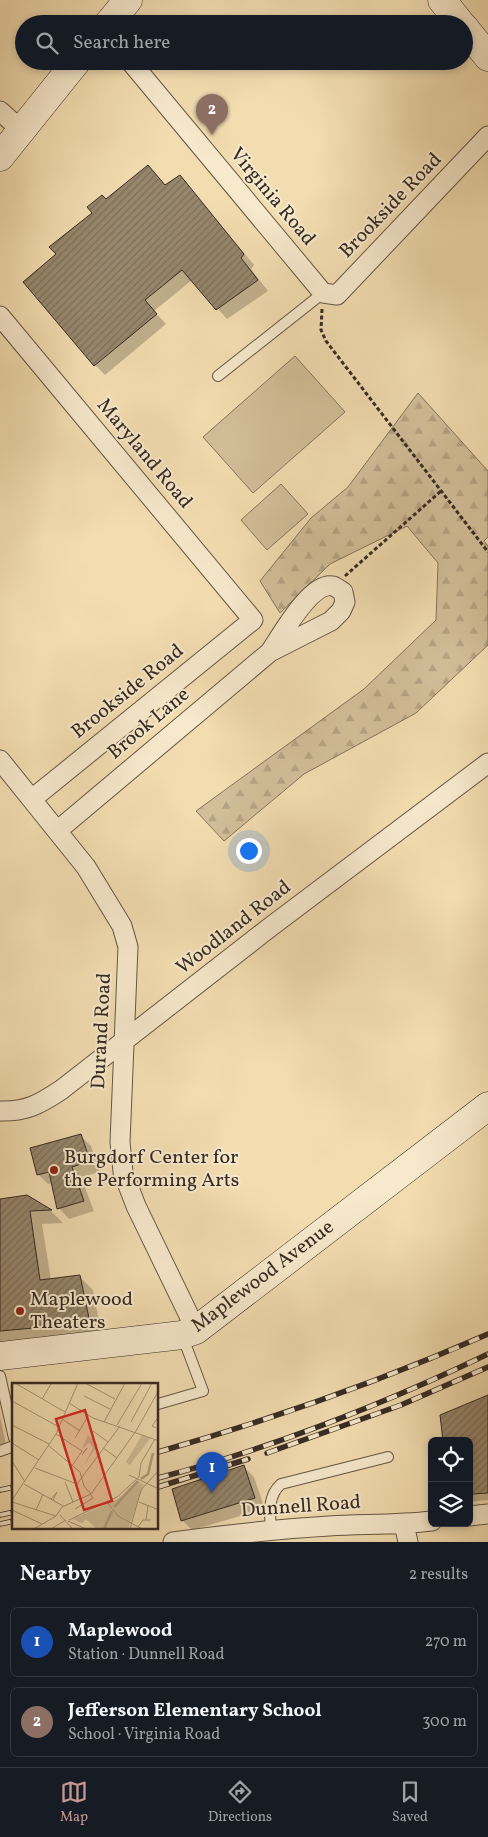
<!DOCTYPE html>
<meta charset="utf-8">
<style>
:root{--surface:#171b24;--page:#20242c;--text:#f1f3f6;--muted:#9ea1a6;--line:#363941;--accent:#c59692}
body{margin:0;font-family:Vollkorn,serif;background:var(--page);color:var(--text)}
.controls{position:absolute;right:15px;bottom:15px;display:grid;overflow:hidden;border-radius:8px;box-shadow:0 2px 8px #0003}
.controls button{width:45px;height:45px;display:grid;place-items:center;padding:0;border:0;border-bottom:1px solid var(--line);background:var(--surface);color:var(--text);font:25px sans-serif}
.you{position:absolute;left:248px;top:850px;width:18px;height:18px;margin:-12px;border:4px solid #fff;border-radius:50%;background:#1a73e8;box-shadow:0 0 0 8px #1a73e833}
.badge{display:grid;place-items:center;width:32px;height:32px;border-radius:50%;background:var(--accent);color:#fff;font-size:16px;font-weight:700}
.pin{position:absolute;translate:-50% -41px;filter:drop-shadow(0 1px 2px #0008)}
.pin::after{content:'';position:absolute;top:26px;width:18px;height:15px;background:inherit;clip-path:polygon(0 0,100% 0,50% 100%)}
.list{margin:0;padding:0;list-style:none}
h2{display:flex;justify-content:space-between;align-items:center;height:65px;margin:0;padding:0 20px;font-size:21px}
h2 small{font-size:16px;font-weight:400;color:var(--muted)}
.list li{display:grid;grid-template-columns:32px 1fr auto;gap:15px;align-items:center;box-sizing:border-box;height:70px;margin:0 10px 10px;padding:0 10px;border:1px solid var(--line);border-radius:8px}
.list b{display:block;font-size:19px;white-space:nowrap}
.list p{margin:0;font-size:16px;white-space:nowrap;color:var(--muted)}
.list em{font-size:16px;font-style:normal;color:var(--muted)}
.icon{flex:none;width:28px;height:28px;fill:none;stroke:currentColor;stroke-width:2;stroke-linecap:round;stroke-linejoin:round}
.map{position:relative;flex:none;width:488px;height:1542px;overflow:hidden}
.search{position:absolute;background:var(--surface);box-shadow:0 2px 8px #0003;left:15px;right:15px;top:15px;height:55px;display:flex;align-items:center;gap:12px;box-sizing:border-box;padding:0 18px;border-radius:28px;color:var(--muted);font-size:19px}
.sheet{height:225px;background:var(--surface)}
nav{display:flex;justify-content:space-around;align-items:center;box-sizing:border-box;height:70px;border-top:1px solid var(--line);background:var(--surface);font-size:14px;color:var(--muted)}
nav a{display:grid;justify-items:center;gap:2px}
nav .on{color:var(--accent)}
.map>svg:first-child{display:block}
.forest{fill:url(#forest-firs);stroke:#84745e}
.park{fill:#d2bf99;stroke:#84745e}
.shadow{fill:#0003}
.building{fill:url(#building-hatch);stroke:#352a23}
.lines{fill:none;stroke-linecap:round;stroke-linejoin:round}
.lane-casing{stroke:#645746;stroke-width:12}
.street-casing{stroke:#645746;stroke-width:21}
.secondary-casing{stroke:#352a23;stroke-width:29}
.path{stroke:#352a23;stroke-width:3;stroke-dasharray:4 2.5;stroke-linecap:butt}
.lane{stroke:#f7e9cc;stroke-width:10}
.street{stroke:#f7e9cc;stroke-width:19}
.secondary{stroke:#f7e9cc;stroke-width:28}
.rail-casing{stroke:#352a23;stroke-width:5.5}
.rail{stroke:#f7e9cc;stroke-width:4;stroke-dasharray:11;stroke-linecap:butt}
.poi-dot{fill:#8f2418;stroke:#f7e9cc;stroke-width:2}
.labels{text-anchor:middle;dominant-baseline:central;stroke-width:4;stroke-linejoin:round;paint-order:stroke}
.street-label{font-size:20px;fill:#352a23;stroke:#f7e9cc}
.poi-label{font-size:20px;fill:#352a23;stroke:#f7e9cc;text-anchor:start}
.inset-river{fill:none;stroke:#b2a081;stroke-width:2.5}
.inset-road{fill:none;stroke:#a69578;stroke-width:1}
.view{fill:#d62828;fill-opacity:0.15;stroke:#d62828;stroke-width:2.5}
.inset-edge{fill:none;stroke:#352a23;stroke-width:2.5}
</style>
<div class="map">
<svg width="488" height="1542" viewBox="0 0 488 1542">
<defs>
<pattern id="forest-firs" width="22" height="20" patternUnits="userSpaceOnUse" patternTransform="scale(1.25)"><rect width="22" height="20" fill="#d2bf99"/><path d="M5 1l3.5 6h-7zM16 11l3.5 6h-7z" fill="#b5a484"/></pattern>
<pattern id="building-hatch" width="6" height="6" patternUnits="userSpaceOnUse" patternTransform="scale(1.25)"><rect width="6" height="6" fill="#97876d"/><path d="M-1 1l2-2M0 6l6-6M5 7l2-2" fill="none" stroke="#7c6f59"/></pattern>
</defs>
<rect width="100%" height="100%" fill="#f2ddb1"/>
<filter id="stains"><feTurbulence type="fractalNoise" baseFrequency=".004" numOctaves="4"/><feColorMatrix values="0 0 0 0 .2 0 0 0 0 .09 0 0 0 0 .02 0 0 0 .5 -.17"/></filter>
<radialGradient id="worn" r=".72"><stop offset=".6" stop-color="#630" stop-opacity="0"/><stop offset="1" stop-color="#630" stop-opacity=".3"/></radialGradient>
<path class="forest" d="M 418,393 L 488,471 L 488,537 L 484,541 L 488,546 L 488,645 L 416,713 L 304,774 L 224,841 L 196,811 L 364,689 L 436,620 L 438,563 L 407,526 L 330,564 L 280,613 L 260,581 L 311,518 L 348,487 Z"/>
<path class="park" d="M 295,356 L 345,412 L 253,493 L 203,437 Z
M 281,484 L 308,514 L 267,550 L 241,520 Z"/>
<path class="shadow" d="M 180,177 L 254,265 L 251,269 L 268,291 L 227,319 L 192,280 L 154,311 L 166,324 L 105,375 L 95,365 L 58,255 L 106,200 L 166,186 Z
M 81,1136 L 91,1146 L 100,1172 L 81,1177 L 94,1211 L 69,1219 L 59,1208 L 53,1183 L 48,1184 L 38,1174 Z
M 27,1196 L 51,1211 L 63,1223 L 42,1224 L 51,1280 L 80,1277 L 93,1290 L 102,1336 L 0,1344 L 0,1200 Z
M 488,1396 L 488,1500 L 469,1502 L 469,1441 Z
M 0,1417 L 8,1453 L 0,1455 Z
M 244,1467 L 254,1477 L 265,1509 L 192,1530 L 182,1520 Z"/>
<path class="building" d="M 148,165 L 165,185 L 180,175 L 244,254 L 241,258 L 258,280 L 216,310 L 182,270 L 145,300 L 157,314 L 94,366 L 23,282 L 56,254 L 49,247 L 92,213 L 87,207 L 102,195 L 106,199 Z
M 81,1134 L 90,1161 L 72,1167 L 84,1201 L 57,1209 L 49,1172 L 37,1175 L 30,1148 Z
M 27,1195 L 52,1210 L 30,1211 L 40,1280 L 80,1275 L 90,1323 L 0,1331 L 0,1199 Z
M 488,1395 L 488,1493 L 472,1494 L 469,1480 L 469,1441 L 443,1441 L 440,1415 Z
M 244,1465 L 255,1498 L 181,1521 L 172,1489 Z"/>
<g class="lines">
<g class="lane-casing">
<path id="lane" d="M 218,376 L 323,293
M 0,1376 L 14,1438
M 158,1404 L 203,1391 L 182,1335
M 0,1451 L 14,1446
M 271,1531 C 270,1515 267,1496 281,1484 L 388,1457"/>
</g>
<g class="street-casing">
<path id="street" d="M 130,61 L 323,293 L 337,295 L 488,136
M 0,111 L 21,130
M 0,316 L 253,620 L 32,799
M 0,760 L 86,867 L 122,926 L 128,947 L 120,1142 L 123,1172 L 136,1206 L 196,1330
M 57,831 L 270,652 L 331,621 L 341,611 L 345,602 L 343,592 C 340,590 336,587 333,586 C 311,581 281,636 270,652
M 0,1111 C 26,1112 40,1104 61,1090 L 269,928 L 488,763
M 469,1516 L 488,1514
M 404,1524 L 408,1542
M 173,1542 C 224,1535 277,1529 329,1526 C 363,1524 397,1525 432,1521"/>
</g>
<g class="secondary-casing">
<path id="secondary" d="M 442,0 L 461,24
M 108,24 L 128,0
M 464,27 L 488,57
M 0,157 L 77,61
M 0,1356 L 182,1335 L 196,1330 L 488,1106"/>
</g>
<path class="path" d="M 322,309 L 321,330 L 326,341 L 488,552
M 345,576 L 441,491"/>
<use href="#lane" class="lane"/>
<use href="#street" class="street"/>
<use href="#secondary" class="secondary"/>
<g class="rail-casing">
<path id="rail" d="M 158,1452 C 270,1420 381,1381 488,1334
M 267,1453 L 401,1405 L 488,1367
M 158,1478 C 272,1448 382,1405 488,1354
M 158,1487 L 248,1459
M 0,1490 L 14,1487
M 0,1515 L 14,1512
M 0,1524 L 14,1521"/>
</g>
<use href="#rail" class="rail"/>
</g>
<g class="poi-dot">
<circle cx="54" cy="1170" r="5"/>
<circle cx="20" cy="1311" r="5"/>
</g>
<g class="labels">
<g class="street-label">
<text transform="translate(272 197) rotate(50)">Virginia Road</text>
<text transform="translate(391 206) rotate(-46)">Brookside Road</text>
<text transform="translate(144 454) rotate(50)">Maryland Road</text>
<text transform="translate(128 692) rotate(-39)">Brookside Road</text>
<text transform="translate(149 724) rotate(-40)">Brook Lane</text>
<text transform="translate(234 928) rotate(-38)">Woodland Road</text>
<text transform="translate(102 1031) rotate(-87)">Durand Road</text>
<text transform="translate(263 1277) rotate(-37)">Maplewood Avenue</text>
<text transform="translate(301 1507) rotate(-4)">Dunnell Road</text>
</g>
<g class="poi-label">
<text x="64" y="1158">Burgdorf Center for<tspan x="64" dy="23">the Performing Arts</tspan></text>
<text x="30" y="1300">Maplewood<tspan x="30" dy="23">Theaters</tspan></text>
</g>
</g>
<g transform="translate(12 1383)">
<rect width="146" height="146" fill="#f2ddb1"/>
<path d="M 146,45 L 118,82 L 114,79 L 130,52 L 138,55 ZM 76,52 L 86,62 L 72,82 L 81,65 L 77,60 L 70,66 Z" fill="#d2bf99"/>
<path d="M 125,98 L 132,102 L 116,146 L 85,146 L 74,136 L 70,140 L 61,136 L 106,116 Z" fill="#d2bf99"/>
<path class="inset-river" d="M 129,96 L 136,91 L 141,70M 102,124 L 126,98M 92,146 L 100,128"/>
<path class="inset-road" d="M 3,0 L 53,29M 73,0 L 103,16M 72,13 L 98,26M 30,16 L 39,1M 0,18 L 47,44M 57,20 L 81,35 L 147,58M 50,36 L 68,48M 92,39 L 113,0M 119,39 L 140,0M 0,42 L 37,61M 105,42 L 130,0M 144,45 L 140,43 L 147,33M 81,48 L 96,59M 44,51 L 70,68 L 60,83M 63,55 L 76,33M 0,60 L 27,77M 36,62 L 68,89 L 72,103 L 79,111M 91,65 L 105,75M 70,72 L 75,65 L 71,70M 0,78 L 13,99M 23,85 L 65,101 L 108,43M 117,92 L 147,106M 53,99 L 61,119M 12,101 L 51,123M 39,116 L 45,109 L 41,117M 0,117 L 44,51 L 66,0M 0,119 L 44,133M 95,119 L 106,133 L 130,146M 127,119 L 147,127M 63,126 L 81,115 L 79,112M 0,127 L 30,141M 24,127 L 31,111M 48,132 L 60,145M 57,137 L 105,114 L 127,94 L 129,80 L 143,56M 134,137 L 136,122M 56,138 L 74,146M 126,144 L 131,137 L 139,137M 22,146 L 44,133 L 50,124 L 79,111 L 124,48 L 147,7M 39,146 L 54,137M 118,146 L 129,107 L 147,87"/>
<path class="view" d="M 73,27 L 100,118 L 72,127 L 44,36 Z"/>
<rect width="146" height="146" class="inset-edge"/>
</g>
<rect width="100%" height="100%" filter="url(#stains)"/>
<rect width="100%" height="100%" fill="url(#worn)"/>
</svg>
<div class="controls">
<button><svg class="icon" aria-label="locate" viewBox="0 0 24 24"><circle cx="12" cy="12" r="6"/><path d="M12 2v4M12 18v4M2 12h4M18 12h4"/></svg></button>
<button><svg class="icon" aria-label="layers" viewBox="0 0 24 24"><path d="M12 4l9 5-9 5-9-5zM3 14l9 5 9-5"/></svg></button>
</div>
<div class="you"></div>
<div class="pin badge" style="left:212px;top:1493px;background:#1a4fb4">1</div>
<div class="pin badge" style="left:212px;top:135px;background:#8d6e63">2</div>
<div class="search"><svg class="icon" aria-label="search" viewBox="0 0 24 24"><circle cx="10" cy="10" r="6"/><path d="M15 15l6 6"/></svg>Search here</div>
</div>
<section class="sheet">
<h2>Nearby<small>2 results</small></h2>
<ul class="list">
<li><span class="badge" style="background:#1a4fb4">1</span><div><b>Maplewood</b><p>Station · Dunnell Road</p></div><em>270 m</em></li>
<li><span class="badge" style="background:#8d6e63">2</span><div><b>Jefferson Elementary School</b><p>School · Virginia Road</p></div><em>300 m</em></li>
</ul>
</section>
<nav>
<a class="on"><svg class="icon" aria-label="map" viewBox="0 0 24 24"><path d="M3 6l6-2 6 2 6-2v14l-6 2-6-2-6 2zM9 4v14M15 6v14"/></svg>Map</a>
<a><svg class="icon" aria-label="directions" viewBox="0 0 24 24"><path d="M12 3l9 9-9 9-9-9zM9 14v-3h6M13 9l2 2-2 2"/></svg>Directions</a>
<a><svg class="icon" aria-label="saved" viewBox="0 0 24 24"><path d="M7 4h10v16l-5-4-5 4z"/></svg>Saved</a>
</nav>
